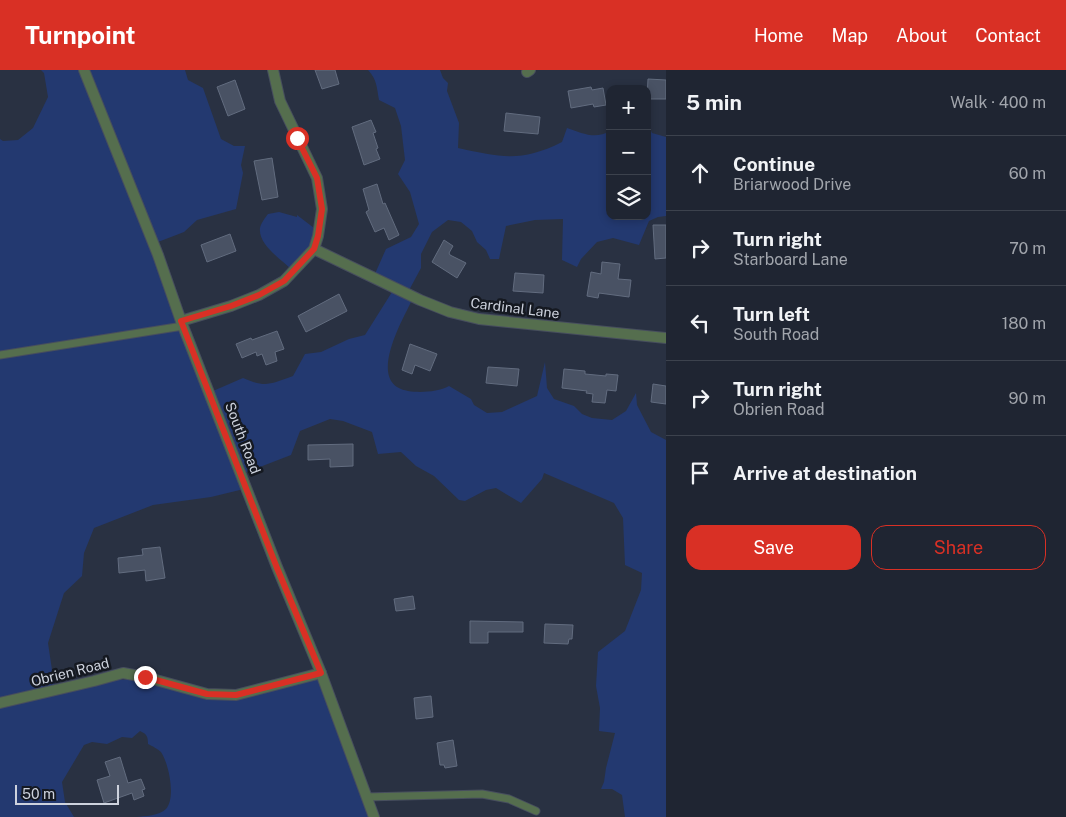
<!DOCTYPE html>
<meta charset="utf-8">
<style>
:root{--surface:#1f2532;--page:#2c313e;--text:#f1f3f6;--muted:#a1a5ac;--line:#3c424d;--accent:#d93025}
body{margin:0;font-family:"Public Sans",sans-serif;background:var(--page);color:var(--text)}
.controls{position:absolute;right:15px;top:15px;display:grid;overflow:hidden;border-radius:10px;box-shadow:0 2px 8px #0003}
.controls button{width:45px;height:45px;display:grid;place-items:center;padding:0;border:0;border-bottom:1px solid var(--line);background:var(--surface);color:var(--text);font:25px sans-serif}
.scale{position:absolute;left:15px;bottom:12px;width:104px;box-sizing:border-box;padding-left:5px;border:2px solid #cdd2dd;border-top:0;font-size:14px;line-height:18px;white-space:nowrap;color:#cdd2dd;-webkit-text-stroke:4px #151921;paint-order:stroke}
.stop{position:absolute;width:15px;height:15px;margin:-11px;border:4px solid #d93025;border-radius:50%;background:#fff}
.stop.end{background:#d93025;border-color:#fff;box-shadow:0 1px 5px #0008}
.list{margin:0;padding:0;list-style:none}
h2{display:flex;justify-content:space-between;align-items:center;height:65px;margin:0;padding:0 20px;font-size:21px}
h2 small{font-size:16px;font-weight:400;color:var(--muted)}
.list li{display:grid;grid-template-columns:32px 1fr auto;gap:15px;align-items:center;box-sizing:border-box;height:75px;padding:0 20px;border-top:1px solid var(--line)}
.list b{display:block;font-size:19px;white-space:nowrap}
.list p{margin:0;font-size:16px;white-space:nowrap;color:var(--muted)}
.list em{font-size:16px;font-style:normal;color:var(--muted)}
.actions{display:flex;gap:10px;padding:15px 20px}
.actions a{flex:1;padding:11px 0;border:1px solid var(--accent);border-radius:15px;text-align:center;font-size:18px;color:var(--accent)}
.actions .main{background:var(--accent);color:#fff}
.icon{flex:none;width:28px;height:28px;fill:none;stroke:currentColor;stroke-width:2;stroke-linecap:round;stroke-linejoin:round}
.map{position:relative;flex:none;width:666px;height:747px;overflow:hidden}
header{display:flex;align-items:center;gap:30px;box-sizing:border-box;height:70px;padding:0 25px;background:var(--accent);color:#fff}
header strong{font-size:24px}
nav{display:flex;gap:28px;margin-inline-start:auto;font-size:18px}
main{display:flex}
aside{flex:1;background:var(--surface)}
.map>svg:first-child{display:block}
.green{fill:#233970}
.building{fill:#495264;stroke:#626c7f}
.lines{fill:none;stroke-linecap:round;stroke-linejoin:round}
.service-casing{stroke:#474e5e;stroke-width:9}
.minor-casing{stroke:#474e5e;stroke-width:12}
.tertiary-casing{stroke:#474e5e;stroke-width:12}
.service{stroke:#556e4e;stroke-width:7}
.minor{stroke:#556e4e;stroke-width:10}
.tertiary{stroke:#556e4e;stroke-width:10}
.route{stroke:#d93025;stroke-width:6}
.labels{text-anchor:middle;dominant-baseline:central;stroke-width:5;stroke-linejoin:round;paint-order:stroke}
.street-label{font-size:14px;fill:#cdd2dd;stroke:#151921}
</style>
<header>
<strong>Turnpoint</strong>
<nav><a>Home</a><a>Map</a><a>About</a><a>Contact</a></nav>
</header>
<main>
<div class="map">
<svg width="666" height="747" viewBox="0 0 666 747">
<rect width="100%" height="100%" fill="#293142"/>
<path class="green" d="M 41,0 L 185,0 L 188,10 L 203,18 L 221,69 L 234,76 L 245,76 L 241,95 L 243,103 L 236,139 L 197,150 L 184,162 L 158,172 L 155,175 L 213,321 L 243,308 C 266,318 270,314 293,306 L 305,284 L 321,282 L 349,269 L 365,265 L 392,222 L 392,219 L 374,206 L 386,179 L 411,167 L 419,154 L 410,122 L 398,104 L 405,90 L 401,56 L 395,38 L 379,30 C 377,19 377,9 368,0 L 440,0 L 443,8 L 448,13 L 447,21 L 459,53 L 458,78 C 501,87 520,93 562,72 L 567,58 C 582,63 595,70 610,61 L 610,146 L 647,146 L 647,52 L 652,63 L 666,67 L 666,146 L 658,147 L 649,151 L 639,175 L 613,168 L 597,172 L 581,189 L 577,197 L 562,190 L 563,149 L 535,150 L 506,156 L 499,189 L 490,189 L 486,180 L 477,172 L 472,161 L 461,152 L 448,150 L 432,162 L 421,184 L 421,198 L 407,224 L 411,232 C 401,253 366,314 408,321 C 420,323 438,322 449,316 L 471,329 L 474,335 L 487,343 L 502,342 L 537,326 L 545,292 L 547,318 L 554,329 L 574,336 L 582,344 L 592,348 L 612,350 L 626,341 L 636,323 L 637,335 L 651,362 L 666,370 L 666,747 L 625,747 L 622,725 L 612,719 L 601,719 L 604,712 L 606,698 L 615,663 L 599,661 L 600,638 L 596,616 L 598,582 L 625,561 L 641,520 L 642,503 L 625,495 L 623,448 L 614,433 L 544,403 L 542,409 L 521,433 L 496,418 L 486,420 L 465,431 L 459,430 L 434,406 L 416,396 L 401,382 L 378,384 L 372,362 L 343,351 L 330,349 L 300,361 L 291,385 L 244,403 L 248,418 L 211,427 L 153,435 L 94,458 L 84,483 L 82,506 L 64,523 L 48,573 L 55,620 L 93,611 L 137,609 L 207,630 L 231,630 L 320,601 L 375,747 L 136,747 C 145,746 159,746 166,739 C 176,728 169,694 161,682 C 158,679 152,676 148,674 C 148,667 147,664 140,661 L 132,668 L 122,667 L 107,674 L 92,672 L 84,675 L 62,712 L 65,732 L 74,747 L 0,747 L 0,69 L 3,71 L 18,70 L 33,58 L 48,27 L 44,3 Z
M 279,142 L 297,147 L 297,145 L 314,158 L 311,176 L 291,199 C 281,189 258,175 260,158 C 261,153 265,148 268,144 Z"/>
<path class="building" d="M 315,0 L 335,0 L 339,14 L 322,19 Z
M 648,9 L 666,10 L 666,29 L 647,29 Z
M 235,10 L 245,39 L 228,46 L 217,17 Z
M 591,17 L 592,20 L 603,18 L 606,35 L 594,37 L 593,34 L 571,38 L 568,21 Z
M 506,43 L 540,47 L 538,64 L 504,61 Z
M 371,50 L 376,62 L 373,63 L 378,78 L 376,79 L 380,89 L 364,95 L 352,57 Z
M 272,88 L 278,127 L 262,130 L 254,91 Z
M 377,114 L 383,134 L 385,133 L 399,165 L 389,170 L 384,158 L 375,162 L 366,142 L 369,140 L 363,119 Z
M 653,155 L 666,155 L 666,188 L 655,189 Z
M 230,164 L 236,181 L 207,192 L 201,175 Z
M 444,170 L 453,176 L 449,183 L 450,185 L 466,193 L 457,208 L 432,192 Z
M 602,192 L 620,194 L 618,209 L 631,210 L 629,227 L 599,223 L 598,228 L 587,226 L 591,202 L 601,204 Z
M 515,203 L 544,205 L 543,223 L 513,221 Z
M 339,224 L 347,241 L 306,262 L 298,246 Z
M 277,261 L 284,279 L 275,282 L 277,291 L 266,295 L 262,284 L 257,286 L 256,282 L 242,288 L 236,274 L 251,268 L 252,270 Z
M 410,274 L 437,284 L 430,301 L 415,295 L 412,304 L 402,300 Z
M 488,297 L 519,299 L 517,316 L 486,313 Z
M 564,299 L 585,301 L 585,304 L 606,306 L 606,304 L 618,305 L 616,321 L 607,320 L 605,333 L 592,332 L 593,324 L 586,323 L 587,321 L 562,318 Z
M 653,314 L 666,316 L 666,334 L 651,332 Z
M 353,374 L 353,396 L 330,397 L 330,389 L 308,390 L 308,375 Z
M 160,477 L 165,508 L 146,511 L 145,500 L 119,503 L 118,488 L 143,485 L 142,479 Z
M 413,526 L 415,539 L 396,541 L 394,529 Z
M 470,551 L 523,552 L 523,562 L 488,562 L 488,573 L 470,573 Z
M 545,554 L 573,555 L 572,569 L 569,569 L 568,574 L 544,573 Z
M 431,626 L 433,647 L 416,649 L 414,628 Z
M 453,670 L 457,696 L 445,698 L 444,695 L 440,695 L 437,673 Z
M 120,687 L 128,713 L 141,709 L 145,719 L 142,720 L 144,726 L 134,730 L 132,723 L 104,733 L 97,710 L 110,706 L 105,692 Z"/>
<g class="lines">
<g class="service-casing">
<path id="service" d="M 0,285 L 183,256
M 366,727 L 482,724 L 509,729 L 536,741"/>
</g>
<g class="minor-casing">
<path id="minor" d="M 527,2 L 530,0
M 314,179 L 420,230 L 450,242 L 479,249 L 666,268
M 181,251 L 231,236 L 259,225 L 284,211 L 314,179 L 318,166 L 322,139 L 317,108 L 280,31 L 273,0
M 0,633 L 94,611 L 123,603 L 145,607 L 207,624 L 236,625 L 321,603"/>
</g>
<g class="tertiary-casing">
<path id="tertiary" d="M 84,0 L 158,185 L 181,251 L 277,497 L 321,603 L 374,747"/>
</g>
<use href="#service" class="service"/>
<use href="#minor" class="minor"/>
<use href="#tertiary" class="tertiary"/>
</g>
<g class="lines">
<path class="route" d="M 145,607 L 207,624 L 236,625 L 321,603 L 277,498 L 181,251 L 231,236 L 259,225 L 284,211 L 314,179 L 318,166 L 322,139 L 317,108 L 297,68"/>
</g>
<g class="labels">
<g class="street-label">
<text transform="translate(515 238) rotate(7)">Cardinal Lane</text>
<text transform="translate(243 368) rotate(69)">South Road</text>
<text transform="translate(70 602) rotate(-14)">Obrien Road</text>
</g>
</g>
</svg>
<div class="controls">
<button>+</button>
<button>−</button>
<button><svg class="icon" aria-label="layers" viewBox="0 0 24 24"><path d="M12 4l9 5-9 5-9-5zM3 14l9 5 9-5"/></svg></button>
</div>
<div class="scale">50 m</div>
<div class="stop" style="left:297px;top:68px"></div>
<div class="stop end" style="left:145px;top:607px"></div>
</div>
<aside>
<h2>5 min<small>Walk · 400 m</small></h2>
<ul class="list">
<li><svg class="icon" aria-label="ahead" viewBox="0 0 24 24"><path d="M12 20V5M6 11l6-6 6 6"/></svg><div><b>Continue</b><p>Briarwood Drive</p></div><em>60 m</em></li>
<li><svg class="icon" aria-label="right" viewBox="0 0 24 24"><path d="M7 20v-9h11M14 6l5 5-5 5"/></svg><div><b>Turn right</b><p>Starboard Lane</p></div><em>70 m</em></li>
<li><svg class="icon" aria-label="left" viewBox="0 0 24 24"><path d="M17 20v-9H6M10 6l-5 5 5 5"/></svg><div><b>Turn left</b><p>South Road</p></div><em>180 m</em></li>
<li><svg class="icon" aria-label="right" viewBox="0 0 24 24"><path d="M7 20v-9h11M14 6l5 5-5 5"/></svg><div><b>Turn right</b><p>Obrien Road</p></div><em>90 m</em></li>
<li><svg class="icon" aria-label="arrive" viewBox="0 0 24 24"><path d="M6 21V4h12l-3 4 3 4H6"/></svg><div><b>Arrive at destination</b></div></li>
</ul>
<div class="actions"><a class="main">Save</a><a>Share</a></div>
</aside>
</main>
